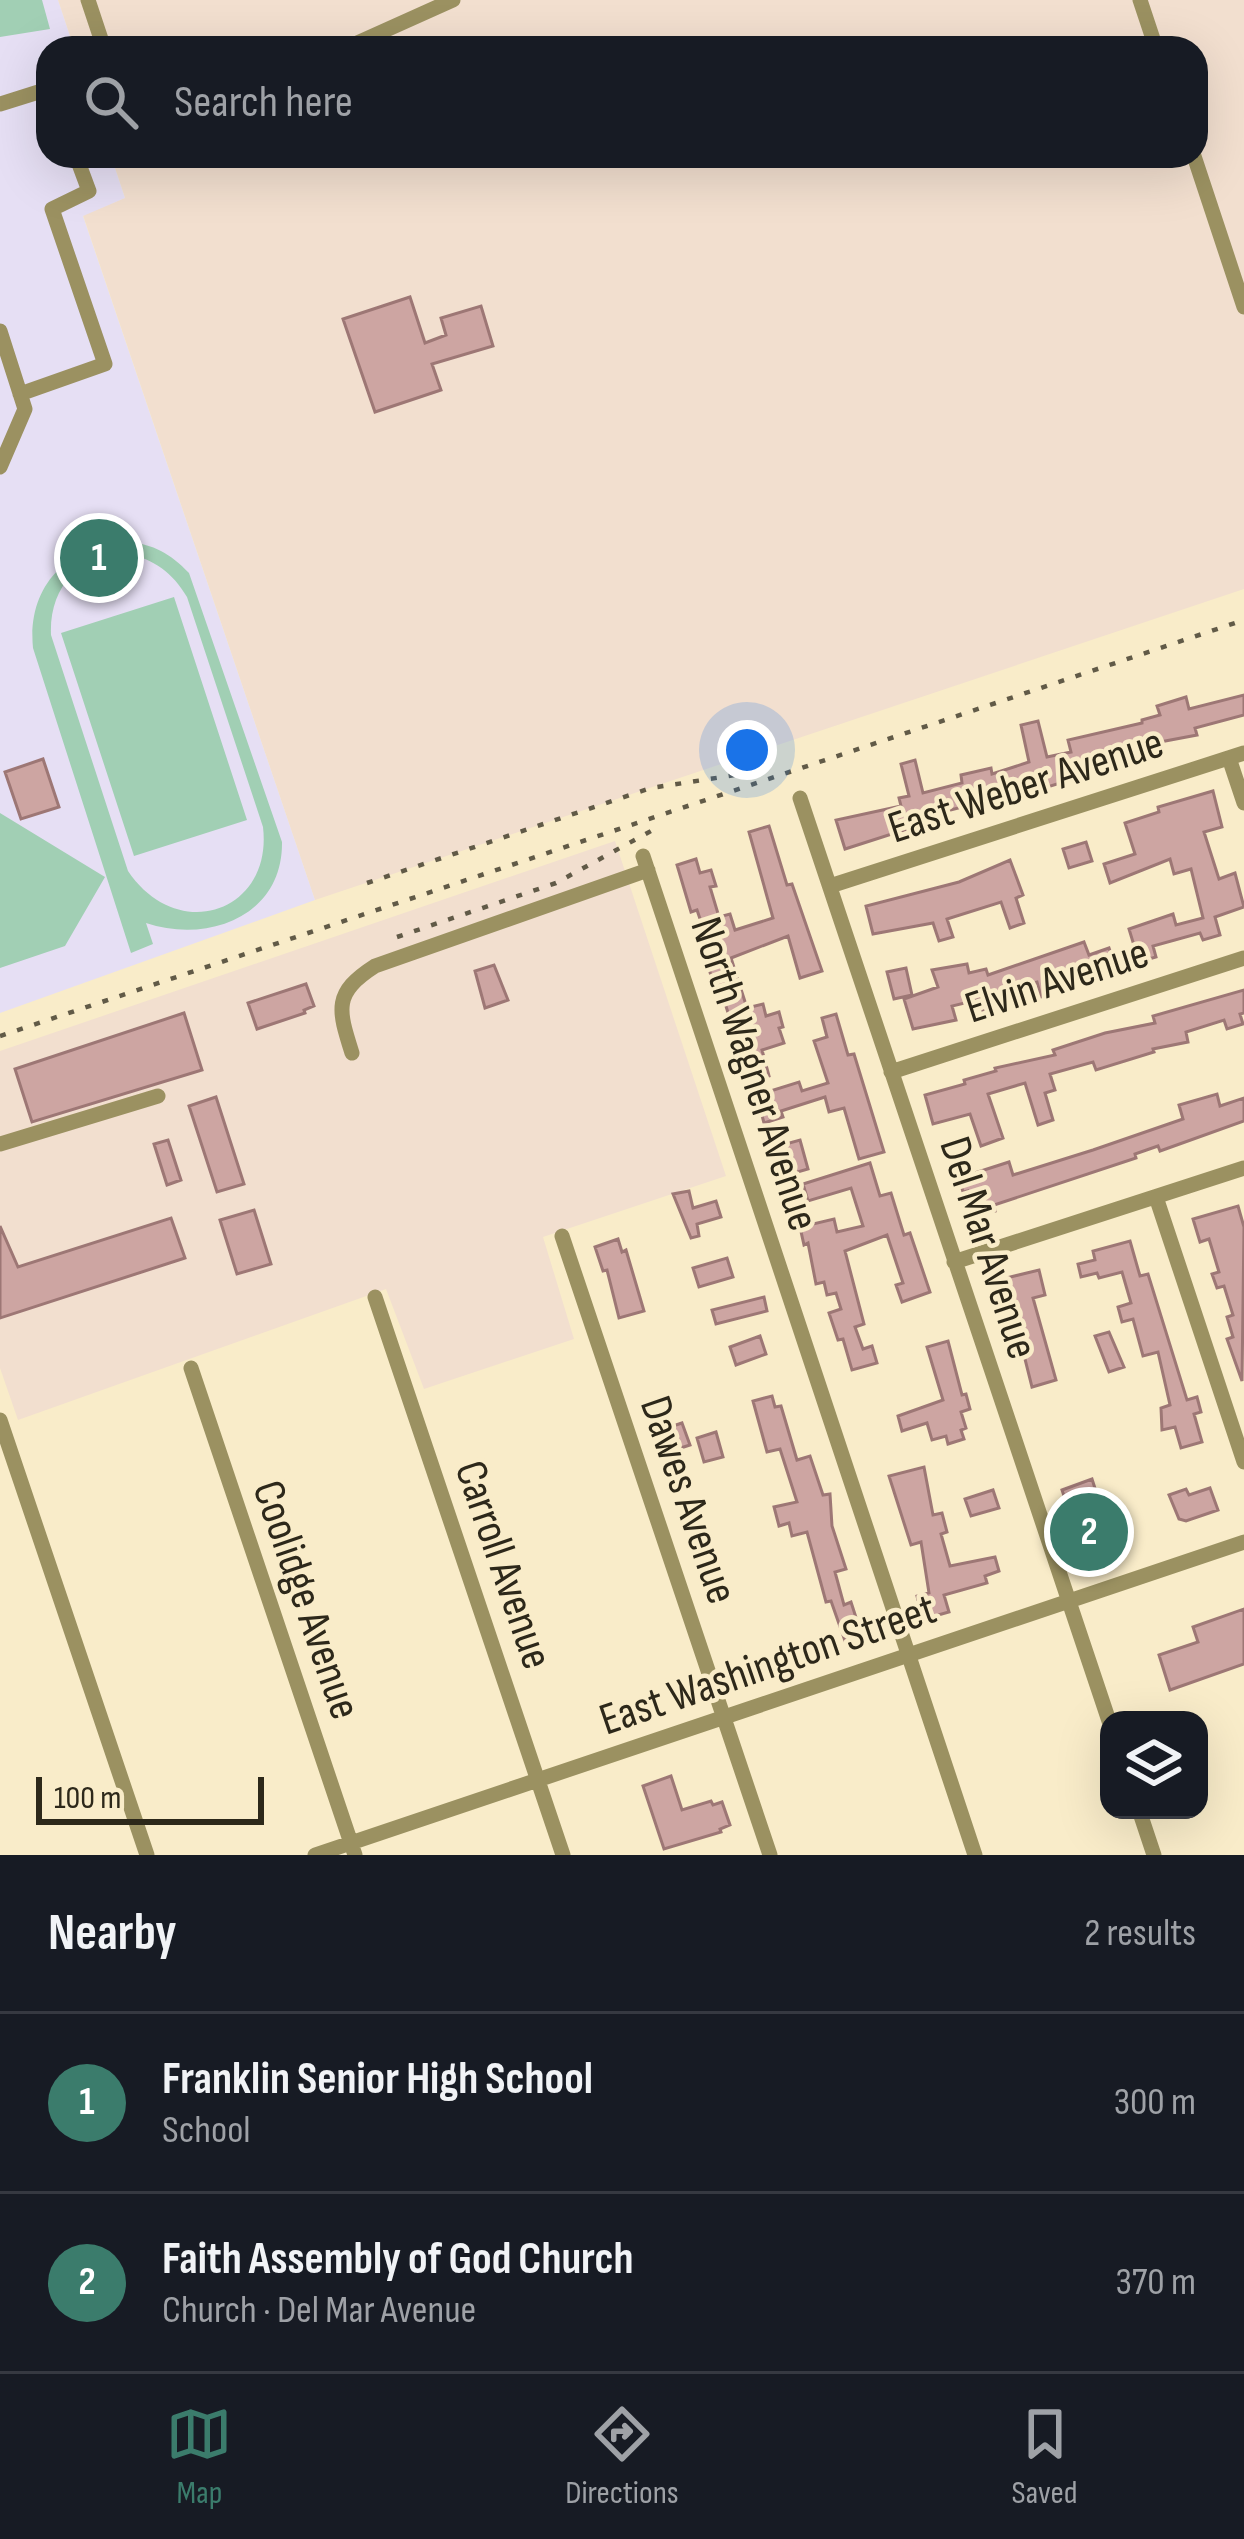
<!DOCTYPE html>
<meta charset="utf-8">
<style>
:root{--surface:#171b24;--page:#20242c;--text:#f1f3f6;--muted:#9ea1a6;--line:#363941;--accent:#3b7c6c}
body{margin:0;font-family:"Sofia Sans Condensed",sans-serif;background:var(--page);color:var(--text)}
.controls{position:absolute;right:36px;bottom:36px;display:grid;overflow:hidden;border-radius:24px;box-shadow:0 12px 48px #0002}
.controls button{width:108px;height:108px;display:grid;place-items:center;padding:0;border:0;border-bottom:3px solid var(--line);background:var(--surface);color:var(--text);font:60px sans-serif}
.scale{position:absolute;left:36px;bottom:30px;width:228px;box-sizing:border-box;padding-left:12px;border:6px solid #2d281a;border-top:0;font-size:33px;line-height:42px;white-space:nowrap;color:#2d281a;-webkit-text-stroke:9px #f9ecc9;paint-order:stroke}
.you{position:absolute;left:747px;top:750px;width:42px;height:42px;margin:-30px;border:9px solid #fff;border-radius:50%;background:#1a73e8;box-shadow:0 0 0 18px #1a73e833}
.badge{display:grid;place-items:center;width:78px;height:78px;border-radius:50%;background:var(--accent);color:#fff;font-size:39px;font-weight:700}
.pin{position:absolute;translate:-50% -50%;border:6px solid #fff;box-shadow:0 3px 12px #0006}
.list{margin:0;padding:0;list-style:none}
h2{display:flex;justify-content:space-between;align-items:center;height:156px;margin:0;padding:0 48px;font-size:51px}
h2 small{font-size:39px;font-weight:400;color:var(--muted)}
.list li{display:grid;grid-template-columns:78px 1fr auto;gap:36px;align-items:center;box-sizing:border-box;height:180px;padding:0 48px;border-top:3px solid var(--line)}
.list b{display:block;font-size:45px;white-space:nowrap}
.list p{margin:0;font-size:39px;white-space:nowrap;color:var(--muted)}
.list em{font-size:39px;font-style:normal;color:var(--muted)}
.icon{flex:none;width:66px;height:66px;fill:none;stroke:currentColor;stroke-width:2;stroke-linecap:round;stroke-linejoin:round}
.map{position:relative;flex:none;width:1244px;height:1855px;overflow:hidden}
.search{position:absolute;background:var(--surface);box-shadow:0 12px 48px #0002;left:36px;right:36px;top:36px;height:132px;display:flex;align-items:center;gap:30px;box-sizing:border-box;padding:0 42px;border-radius:36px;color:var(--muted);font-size:45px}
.sheet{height:516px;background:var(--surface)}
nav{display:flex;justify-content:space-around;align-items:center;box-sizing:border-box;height:168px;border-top:3px solid var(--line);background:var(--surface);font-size:33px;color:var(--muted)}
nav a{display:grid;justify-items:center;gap:6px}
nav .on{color:var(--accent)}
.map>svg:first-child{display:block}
.industrial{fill:#f2dfcf}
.education{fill:#e6dff4}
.green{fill:#a1cfb4;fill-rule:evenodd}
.building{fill:#cda5a2;stroke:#9d7775;stroke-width:3}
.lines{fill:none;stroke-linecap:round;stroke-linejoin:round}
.minor{stroke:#9b9161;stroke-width:15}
.rail{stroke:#615a47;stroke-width:4.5;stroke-dasharray:6 12;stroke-linecap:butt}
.labels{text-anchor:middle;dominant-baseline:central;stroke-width:9;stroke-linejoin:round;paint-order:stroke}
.street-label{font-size:45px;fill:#2d281a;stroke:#f9ecc9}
</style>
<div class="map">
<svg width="1244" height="1855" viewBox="0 0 1244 1855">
<rect width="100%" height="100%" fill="#f9ecc9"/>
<path class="industrial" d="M 58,0 L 1244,0 L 1244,589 L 315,900 L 83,215 L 125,198 L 111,156 L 1196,156 L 1196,48 L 74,48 Z
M 615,841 L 726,1176 L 543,1237 L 574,1339 L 424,1389 L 386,1289 L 18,1420 L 0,1368 L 0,1051 Z"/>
<path class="education" d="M 0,0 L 58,0 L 74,48 L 48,48 L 48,156 L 111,156 L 125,198 L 83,216 L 315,900 L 0,1013 Z"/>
<path class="green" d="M 0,0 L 42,0 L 50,29 L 0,37 Z
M 127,541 C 154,545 170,553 189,573 L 282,842 C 283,916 208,944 146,923 L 153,944 L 131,953 L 33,648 C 27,586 67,546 127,541 ZM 126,553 C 155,560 172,572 187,597 L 263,827 C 273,912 178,945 128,871 L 51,635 C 49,587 79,555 126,553 Z
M 174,597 L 247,820 L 134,856 L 61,633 Z
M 0,813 L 105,877 L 65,946 L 0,968 Z"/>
<path class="building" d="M 410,297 L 425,343 L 446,335 L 441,318 L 481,306 L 493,346 L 432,364 L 441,390 L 375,412 L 343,319 Z
M 1244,695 L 1244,715 L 1195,728 L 1197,735 L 1128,748 L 1063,768 L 1067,781 L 1011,798 L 1009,795 L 919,818 L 920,825 L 845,849 L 836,820 L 901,806 L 899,798 L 909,796 L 901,764 L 915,760 L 923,793 L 962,783 L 961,775 L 991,768 L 992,774 L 1029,762 L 1021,725 L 1038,721 L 1047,757 L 1071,752 L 1068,740 L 1142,723 L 1142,720 L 1160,715 L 1157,706 L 1186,697 L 1189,709 Z
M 43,759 L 59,807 L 21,819 L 5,772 Z
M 1213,791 L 1222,827 L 1204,832 L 1219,879 L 1235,873 L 1244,907 L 1215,917 L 1220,935 L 1203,940 L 1200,933 L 1153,946 L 1156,957 L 1139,962 L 1129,929 L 1173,914 L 1176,925 L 1203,918 L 1191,869 L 1174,874 L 1170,859 L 1110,883 L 1104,864 L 1135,854 L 1125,823 L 1159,812 L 1158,807 Z
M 769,826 L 787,885 L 792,884 L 822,971 L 800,978 L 788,936 L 731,958 L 747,1008 L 763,1004 L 766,1016 L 779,1012 L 783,1027 L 779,1028 L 784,1043 L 762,1050 L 769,1076 L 749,1081 L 741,1030 L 734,1032 L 725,1003 L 720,1005 L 709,969 L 716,966 L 697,910 L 691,912 L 677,865 L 696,859 L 700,873 L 711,870 L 716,886 L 710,887 L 719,917 L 730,914 L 735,930 L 773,918 L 749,832 Z
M 1086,842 L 1092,861 L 1069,868 L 1063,849 Z
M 1010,860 L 1023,895 L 1016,898 L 1024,923 L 1010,928 L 1001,902 L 947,919 L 953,937 L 939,941 L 933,923 L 873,934 L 866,906 L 959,882 Z
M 1084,942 L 1089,955 L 1109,948 L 1117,971 L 1101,976 L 1100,971 L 1041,997 L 1037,982 L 1012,989 L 1017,1004 L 983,1011 L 981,999 L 952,1006 L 956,1020 L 913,1029 L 904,999 L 938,987 L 932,970 L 967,964 L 969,973 L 986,969 L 988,975 Z
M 494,965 L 508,1000 L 485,1008 L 475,971 Z
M 906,968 L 912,995 L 894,999 L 887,972 Z
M 306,984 L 314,1006 L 304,1010 L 305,1013 L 257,1029 L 248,1003 Z
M 1244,990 L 1244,1013 L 1240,1014 L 1243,1024 L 1227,1029 L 1224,1020 L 1186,1032 L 1188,1042 L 1153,1049 L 1154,1052 L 1096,1070 L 1093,1062 L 1050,1074 L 1055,1090 L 1045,1093 L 1053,1120 L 1038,1125 L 1025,1083 L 988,1094 L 1003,1138 L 981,1146 L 970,1114 L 933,1124 L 925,1095 L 965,1084 L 964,1080 L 996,1071 L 995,1068 L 1055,1055 L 1053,1050 L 1105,1033 L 1155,1023 L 1153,1016 Z
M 184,1013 L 202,1070 L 32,1122 L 15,1069 Z
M 836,1014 L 848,1055 L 854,1054 L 884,1152 L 859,1159 L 844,1108 L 829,1112 L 825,1097 L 781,1111 L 783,1117 L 764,1123 L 759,1104 L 767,1102 L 764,1093 L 799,1082 L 802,1091 L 828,1083 L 814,1041 L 827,1037 L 822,1018 Z
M 1217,1094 L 1220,1106 L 1244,1098 L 1244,1121 L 1160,1151 L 1158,1146 L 1135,1154 L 1136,1158 L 994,1205 L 995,1211 L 981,1214 L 978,1202 L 971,1204 L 968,1191 L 963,1192 L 959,1178 L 1009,1162 L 1013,1175 L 1093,1150 L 1183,1119 L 1179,1105 Z
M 216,1097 L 244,1184 L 217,1192 L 189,1106 Z
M 168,1140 L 181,1180 L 167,1185 L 154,1144 Z
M 800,1140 L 808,1169 L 784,1176 L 775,1147 Z
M 870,1163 L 880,1196 L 891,1193 L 904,1235 L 910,1233 L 930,1292 L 902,1302 L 896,1285 L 903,1283 L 887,1235 L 845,1251 L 864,1324 L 855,1327 L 863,1349 L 872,1346 L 877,1363 L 852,1370 L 843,1339 L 838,1340 L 829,1313 L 841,1309 L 836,1293 L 827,1295 L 824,1282 L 816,1284 L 808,1243 L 804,1245 L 800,1227 L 834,1219 L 837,1232 L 863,1226 L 851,1188 L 808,1201 L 803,1184 Z
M 689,1191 L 693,1208 L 716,1201 L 721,1217 L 697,1224 L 699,1236 L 691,1238 L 673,1194 Z
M 1238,1206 L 1244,1227 L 1242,1381 L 1227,1339 L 1233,1337 L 1227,1317 L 1233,1315 L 1224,1286 L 1217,1288 L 1212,1274 L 1219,1272 L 1209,1239 L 1200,1242 L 1193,1219 Z
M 254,1210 L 271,1264 L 237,1274 L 220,1220 Z
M 171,1218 L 185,1258 L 0,1318 L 0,1226 L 18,1267 Z
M 618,1239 L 622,1252 L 626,1250 L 644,1311 L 619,1318 L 607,1270 L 603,1271 L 595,1247 Z
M 1130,1241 L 1140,1276 L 1148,1274 L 1187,1400 L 1197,1397 L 1201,1412 L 1194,1414 L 1202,1442 L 1181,1448 L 1175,1427 L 1162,1430 L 1161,1408 L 1170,1405 L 1158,1352 L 1143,1356 L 1133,1319 L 1122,1322 L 1118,1307 L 1131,1303 L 1122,1272 L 1099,1278 L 1097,1273 L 1081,1277 L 1078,1264 L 1095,1260 L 1093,1251 Z
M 727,1258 L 733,1277 L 699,1287 L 693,1268 Z
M 1039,1270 L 1045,1295 L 1033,1298 L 1056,1380 L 1032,1387 L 1011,1303 L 999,1306 L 995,1290 L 1004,1287 L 1002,1279 Z
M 764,1297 L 767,1311 L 716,1324 L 712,1310 Z
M 1109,1332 L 1124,1367 L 1109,1372 L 1095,1336 Z
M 760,1336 L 766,1354 L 736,1365 L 730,1347 Z
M 948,1341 L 962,1395 L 966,1394 L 970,1409 L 961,1412 L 966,1428 L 961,1430 L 964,1439 L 948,1444 L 946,1436 L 932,1440 L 927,1423 L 902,1431 L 898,1416 L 943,1400 L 927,1347 Z
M 772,1396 L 775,1407 L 781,1406 L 797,1460 L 810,1456 L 823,1495 L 830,1494 L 832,1526 L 846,1569 L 835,1572 L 844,1605 L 851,1602 L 862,1636 L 845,1641 L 831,1601 L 826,1602 L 807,1532 L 792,1536 L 789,1523 L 779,1526 L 774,1507 L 797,1502 L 780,1449 L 767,1452 L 753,1401 Z
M 682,1423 L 690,1445 L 665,1453 L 658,1431 Z
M 716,1432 L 723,1457 L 704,1462 L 697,1438 Z
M 924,1467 L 933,1515 L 942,1513 L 947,1532 L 941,1534 L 950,1566 L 995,1557 L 999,1571 L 985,1576 L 987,1583 L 944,1595 L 949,1612 L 931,1617 L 930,1611 L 921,1613 L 917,1596 L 929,1593 L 921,1542 L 911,1545 L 889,1476 Z
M 1092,1479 L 1101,1507 L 1094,1509 L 1107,1548 L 1084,1556 L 1062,1490 Z
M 1210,1488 L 1218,1510 L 1186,1521 L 1179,1519 L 1169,1495 L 1186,1489 L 1189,1495 Z
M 993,1490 L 999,1508 L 971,1516 L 965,1499 Z
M 1244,1609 L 1244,1664 L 1170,1690 L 1159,1655 L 1198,1642 L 1193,1627 Z
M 671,1776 L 682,1810 L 711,1801 L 713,1805 L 722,1802 L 730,1825 L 720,1829 L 721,1832 L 664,1849 L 643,1786 Z"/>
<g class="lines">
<path class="minor" d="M 88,0 L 104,48
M 1140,0 L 1156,48
M 346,48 L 453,0
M 0,104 L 48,89
M 1194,156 L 1244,307
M 0,331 L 25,409 L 0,467
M 20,394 L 105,364 L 52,209 L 89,191 L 76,156
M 1229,758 L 1244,803
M 800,798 L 1109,1721
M 643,856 L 975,1855
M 830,886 L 1244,753
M 352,1053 C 338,1009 333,993 375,966 L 648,870
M 891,1072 L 1244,958
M 0,1144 L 158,1096
M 1156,1197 L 1244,1462
M 562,1236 L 770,1855
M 954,1262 L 1244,1168
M 375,1297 L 563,1855
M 191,1368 L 355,1855
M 0,1420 L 147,1855
M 1139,1810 L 1154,1855
M 315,1855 L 1244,1542"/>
<path class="rail" d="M 367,883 L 651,788 L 755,772
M 397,937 L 556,883 L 651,831
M 0,1036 L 1244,620"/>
</g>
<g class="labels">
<g class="street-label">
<text transform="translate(1026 786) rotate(-18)">East Weber Avenue</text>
<text transform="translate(1057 981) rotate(-18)">Elvin Avenue</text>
<text transform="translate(754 1074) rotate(72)">North Wagner Avenue</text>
<text transform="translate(988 1248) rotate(72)">Del Mar Avenue</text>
<text transform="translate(688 1500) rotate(71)">Dawes Avenue</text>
<text transform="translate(503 1565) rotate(71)">Carroll Avenue</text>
<text transform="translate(306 1600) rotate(71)">Coolidge Avenue</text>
<text transform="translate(768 1665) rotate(-19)">East Washington Street</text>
</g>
</g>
</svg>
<div class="controls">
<button><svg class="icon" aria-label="layers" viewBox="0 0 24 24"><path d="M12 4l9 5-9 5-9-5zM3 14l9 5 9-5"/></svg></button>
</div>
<div class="scale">100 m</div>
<div class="you"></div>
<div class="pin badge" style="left:99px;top:558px">1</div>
<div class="pin badge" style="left:1089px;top:1532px">2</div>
<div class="search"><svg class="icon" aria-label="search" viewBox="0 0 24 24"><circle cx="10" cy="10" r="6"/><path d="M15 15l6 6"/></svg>Search here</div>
</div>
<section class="sheet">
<h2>Nearby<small>2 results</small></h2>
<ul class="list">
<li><span class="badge">1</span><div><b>Franklin Senior High School</b><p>School</p></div><em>300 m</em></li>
<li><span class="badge">2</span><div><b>Faith Assembly of God Church</b><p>Church · Del Mar Avenue</p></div><em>370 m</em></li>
</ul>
</section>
<nav>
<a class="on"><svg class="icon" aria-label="map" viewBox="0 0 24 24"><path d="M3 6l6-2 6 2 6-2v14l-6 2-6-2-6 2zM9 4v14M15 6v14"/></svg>Map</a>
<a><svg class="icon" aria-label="directions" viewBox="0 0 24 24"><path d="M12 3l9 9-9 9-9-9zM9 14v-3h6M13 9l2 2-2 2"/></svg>Directions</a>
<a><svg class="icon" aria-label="saved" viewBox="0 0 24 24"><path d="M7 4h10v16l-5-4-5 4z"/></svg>Saved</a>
</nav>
